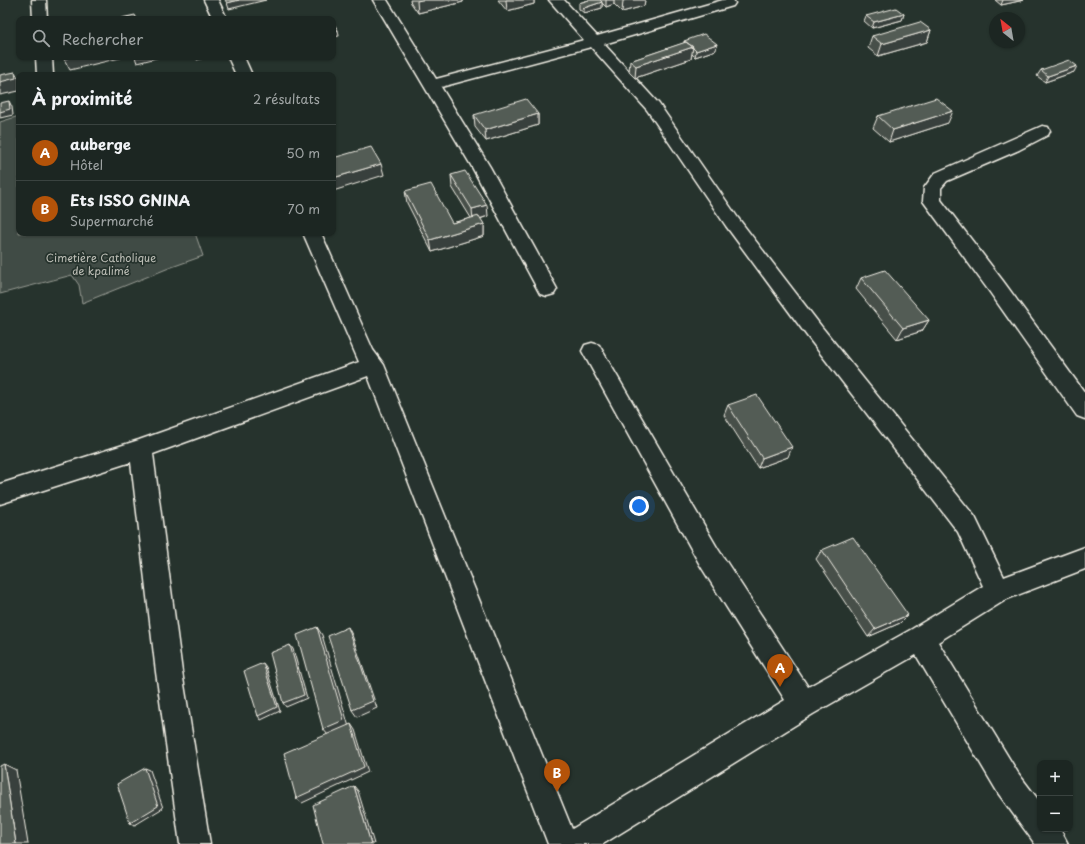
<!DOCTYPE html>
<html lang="fr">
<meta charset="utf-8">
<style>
:root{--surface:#1c2622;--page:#29322f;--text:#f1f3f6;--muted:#a0a5a5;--line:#3a4340;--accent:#b45309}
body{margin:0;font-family:"Playpen Sans",sans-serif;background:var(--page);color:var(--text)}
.controls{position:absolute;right:12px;bottom:12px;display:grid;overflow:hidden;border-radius:8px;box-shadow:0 1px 3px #0004}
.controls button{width:36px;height:36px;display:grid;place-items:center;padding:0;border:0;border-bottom:1px solid var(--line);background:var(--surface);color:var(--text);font:20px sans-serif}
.compass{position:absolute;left:989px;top:12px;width:36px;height:36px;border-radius:50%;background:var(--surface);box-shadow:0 1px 3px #0004;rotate:329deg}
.you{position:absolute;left:639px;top:506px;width:14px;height:14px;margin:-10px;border:3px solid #fff;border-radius:50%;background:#1a73e8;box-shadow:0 0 0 6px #1a73e833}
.badge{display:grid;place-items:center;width:26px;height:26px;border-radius:50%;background:var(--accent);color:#fff;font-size:13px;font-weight:700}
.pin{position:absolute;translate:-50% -33px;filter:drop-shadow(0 1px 2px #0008)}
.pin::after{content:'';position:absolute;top:21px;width:14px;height:12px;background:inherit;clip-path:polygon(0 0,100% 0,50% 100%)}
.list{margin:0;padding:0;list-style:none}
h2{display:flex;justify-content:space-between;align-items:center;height:52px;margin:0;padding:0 16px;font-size:17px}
h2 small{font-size:13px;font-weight:400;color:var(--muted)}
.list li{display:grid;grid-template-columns:26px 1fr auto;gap:12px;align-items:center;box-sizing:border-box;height:56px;padding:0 16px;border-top:1px solid var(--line)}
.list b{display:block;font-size:15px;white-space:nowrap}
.list p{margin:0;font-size:13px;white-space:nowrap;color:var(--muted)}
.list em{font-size:13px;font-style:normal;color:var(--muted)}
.icon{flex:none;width:22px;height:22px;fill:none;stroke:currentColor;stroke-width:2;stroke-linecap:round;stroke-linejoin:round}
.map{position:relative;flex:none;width:1085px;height:844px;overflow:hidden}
.search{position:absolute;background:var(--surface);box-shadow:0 1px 3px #0004;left:16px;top:16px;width:320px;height:44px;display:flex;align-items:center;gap:10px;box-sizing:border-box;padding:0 14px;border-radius:8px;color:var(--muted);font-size:15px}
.panel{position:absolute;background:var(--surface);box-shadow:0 1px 3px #0004;left:16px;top:72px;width:320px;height:164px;border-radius:8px}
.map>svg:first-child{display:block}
.green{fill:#414b45;stroke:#9a9e96}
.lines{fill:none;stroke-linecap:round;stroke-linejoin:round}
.minor-casing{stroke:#f4f1e8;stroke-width:3}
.minor{fill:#26332d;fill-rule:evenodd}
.wall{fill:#474f49;stroke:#f4f1e8}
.shaded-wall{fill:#39403c;stroke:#f4f1e8}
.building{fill:#525c55;stroke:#f4f1e8}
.labels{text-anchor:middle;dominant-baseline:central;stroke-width:3.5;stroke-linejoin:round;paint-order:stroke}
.park-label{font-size:11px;fill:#bebfb7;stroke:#26332d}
</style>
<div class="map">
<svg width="1085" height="844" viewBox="0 0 1085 844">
<rect width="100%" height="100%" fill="#26332d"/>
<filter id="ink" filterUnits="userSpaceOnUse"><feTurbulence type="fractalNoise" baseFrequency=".025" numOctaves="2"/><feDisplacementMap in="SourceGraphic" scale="8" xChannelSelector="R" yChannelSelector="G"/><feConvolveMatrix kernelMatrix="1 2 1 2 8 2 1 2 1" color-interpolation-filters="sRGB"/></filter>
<g filter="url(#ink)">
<path class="green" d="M 19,116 L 19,233 L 195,233 L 203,256 L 169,268 L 82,303 L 79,285 L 72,275 L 0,294 L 0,122 Z"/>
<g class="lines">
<g class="minor-casing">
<path id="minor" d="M 32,0 L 46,0 L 47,19 L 33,19 Z
M 204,0 L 218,0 L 227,19 L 213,19 Z
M 373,0 L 387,0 L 436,79 L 584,40 L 549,0 L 564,0 L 597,36 L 723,0 L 733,0 L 735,3 L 733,6 L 604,44 L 659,104 L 738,218 L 821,326 L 975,517 L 1004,577 L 1085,547 L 1085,569 L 1007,599 L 938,642 L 1018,773 L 1040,802 L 1040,829 L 1060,829 L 1068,844 L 1035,844 L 1030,837 L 998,793 L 916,655 L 813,714 L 603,844 L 548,844 L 368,376 L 153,454 L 182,672 L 210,844 L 180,844 L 156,672 L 131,462 L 0,504 L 0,484 L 139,440 L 359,362 L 303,233 L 321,233 L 373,350 L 384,365 L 572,829 L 785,700 L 700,565 L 582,351 L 585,345 L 592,343 L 599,345 L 718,549 L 808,687 L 912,629 L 983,586 L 958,532 L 807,336 L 726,226 L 647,110 L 591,47 L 441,87 L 490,167 L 557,289 L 554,294 L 547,296 L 540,294 L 472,167 Z
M 36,57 L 52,57 L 53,75 L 37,75 Z
M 228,57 L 244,57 L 252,75 L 236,75 Z
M 1042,126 L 1048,127 L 1050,131 L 1048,135 L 1019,150 L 947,181 L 941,188 L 941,200 L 1003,281 L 1085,393 L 1085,419 L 1077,416 L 989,291 L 923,201 L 924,188 L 935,173 Z"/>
</g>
<use href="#minor" class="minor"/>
</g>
<path class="wall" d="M 410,0 L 463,0 L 463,2 L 418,13 L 411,3 Z
M 498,0 L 534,0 L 534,4 L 507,11 Z
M 589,0 L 645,0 L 644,6 L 622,12 L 614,4 L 606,7 L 602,3 L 602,8 L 584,13 L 579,9 L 579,3 Z
M 995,0 L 1024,0 L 1001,5 Z
M 904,14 L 902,20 L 872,28 L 864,21 L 866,16 Z
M 931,30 L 927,42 L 878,56 L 868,48 L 872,36 Z
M 684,41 L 716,50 L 695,57 L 692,54 L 691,59 L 635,78 L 629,72 L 630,61 L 684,43 Z
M 1041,70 L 1074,72 L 1045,82 L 1037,76 Z
M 538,114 L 538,125 L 486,141 L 475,127 L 474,115 Z
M 878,116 L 948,123 L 889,142 L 873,128 Z
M 451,175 L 488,216 L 480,219 L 484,224 L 484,236 L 432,252 L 407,203 L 405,191 L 452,223 L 471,218 L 452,187 Z
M 861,278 L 929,320 L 922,331 L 897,339 L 856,289 Z
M 728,405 L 788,457 L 758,468 L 724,415 Z
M 822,550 L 908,615 L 900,623 L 868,637 L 816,559 Z"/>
<path class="shaded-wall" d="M 239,0 L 266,0 L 229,9 L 227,3 Z
M 422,0 L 463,0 L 463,2 L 418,13 L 417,1 Z
M 506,0 L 534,0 L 534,4 L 507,11 Z
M 606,0 L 614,0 L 614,4 L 606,7 Z
M 626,0 L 645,0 L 644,6 L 622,12 L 623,1 Z
M 1003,0 L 1024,0 L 1001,5 Z
M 602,2 L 602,8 L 584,13 L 584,8 Z
M 904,14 L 902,20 L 872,28 L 874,22 Z
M 338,30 L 339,36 L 333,37 L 333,31 Z
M 931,30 L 927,42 L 878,56 L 882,44 Z
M 717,44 L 716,50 L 695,57 L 696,51 Z
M 693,47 L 691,59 L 635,78 L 636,66 Z
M 70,57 L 124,57 L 70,70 L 64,59 Z
M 135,57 L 160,57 L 137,63 Z
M 196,57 L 208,57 L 197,60 Z
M 1077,66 L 1074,72 L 1045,82 L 1048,76 Z
M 15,72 L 19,79 L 19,91 L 0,95 L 0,82 Z
M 9,101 L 12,107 L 13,115 L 0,118 L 0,112 Z
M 953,111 L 948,123 L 889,142 L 893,130 Z
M 538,114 L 538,125 L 486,141 L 485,130 Z
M 381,164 L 384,175 L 333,191 L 333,178 Z
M 487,205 L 488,216 L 473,221 L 472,209 Z
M 484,224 L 484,236 L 432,252 L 430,240 Z
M 929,320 L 922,331 L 897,339 L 903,328 Z
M 792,447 L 788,457 L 758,468 L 762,458 Z
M 908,615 L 900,623 L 868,637 L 875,629 Z
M 317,627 L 322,635 L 349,727 L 328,735 L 323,729 Z
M 348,627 L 352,635 L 377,708 L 357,717 L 352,710 Z
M 290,645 L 293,649 L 307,698 L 286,707 L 283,703 Z
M 263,663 L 266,667 L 280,711 L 261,720 L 258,716 Z
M 351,724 L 355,730 L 368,772 L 302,803 L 296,798 Z
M 4,764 L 16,770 L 28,844 L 16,844 Z
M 145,768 L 150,770 L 163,808 L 135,825 L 130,823 Z
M 354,786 L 358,791 L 374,844 L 371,844 Z"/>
<path class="building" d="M 225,0 L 239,0 L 227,3 Z
M 589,0 L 600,0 L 602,2 L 584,8 L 579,3 Z
M 896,8 L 904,14 L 874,22 L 866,16 Z
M 135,15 L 137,19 L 121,19 L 121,18 Z
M 920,22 L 931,30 L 882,44 L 872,36 Z
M 333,24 L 334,24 L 338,30 L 333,31 Z
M 704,34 L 717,44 L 696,51 L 693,48 L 693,47 L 686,42 L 685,42 L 684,41 Z
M 686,42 L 693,47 L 636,66 L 630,61 Z
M 64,57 L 70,57 L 64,59 Z
M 1069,60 L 1077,66 L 1048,76 L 1041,70 Z
M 15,72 L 16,78 L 0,82 L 0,75 Z
M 936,98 L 953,111 L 893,130 L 878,116 Z
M 526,99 L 538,114 L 485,130 L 474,115 Z
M 9,101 L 10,109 L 0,112 L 0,103 Z
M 371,147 L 381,164 L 333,178 L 333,158 Z
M 465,171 L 487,205 L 472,209 L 451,175 Z
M 431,184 L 452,223 L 479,216 L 484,224 L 430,240 L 405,191 Z
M 885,270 L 929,320 L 903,328 L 861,278 Z
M 757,395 L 792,447 L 762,458 L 728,405 Z
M 853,537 L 908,615 L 875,629 L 822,550 Z
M 317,627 L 344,720 L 323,729 L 297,635 Z
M 348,627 L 373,701 L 352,710 L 328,636 Z
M 290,645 L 304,695 L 283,703 L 270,653 Z
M 263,663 L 277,707 L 258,716 L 244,671 Z
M 351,724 L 364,767 L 296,798 L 284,753 Z
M 4,764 L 16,844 L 0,844 L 0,766 Z
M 145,768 L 158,806 L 130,823 L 117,784 Z
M 354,786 L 371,844 L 323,844 L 313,805 Z"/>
</g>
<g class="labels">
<g class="park-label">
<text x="101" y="257">Cimetière Catholique<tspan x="101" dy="13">de kpalimé</tspan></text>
</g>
</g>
</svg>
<div class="controls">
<button>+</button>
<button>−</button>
</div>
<svg class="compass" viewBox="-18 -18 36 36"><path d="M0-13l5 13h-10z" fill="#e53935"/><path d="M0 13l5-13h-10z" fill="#a0a5a5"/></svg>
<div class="you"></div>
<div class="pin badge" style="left:780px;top:687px">A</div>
<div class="pin badge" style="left:557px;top:792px">B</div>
<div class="search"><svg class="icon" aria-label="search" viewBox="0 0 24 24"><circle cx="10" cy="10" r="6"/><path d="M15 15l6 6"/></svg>Rechercher</div>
<section class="panel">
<h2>À proximité<small>2 résultats</small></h2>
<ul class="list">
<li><span class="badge">A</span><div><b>auberge</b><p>Hôtel</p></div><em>50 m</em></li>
<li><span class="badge">B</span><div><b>Ets ISSO GNINA</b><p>Supermarché</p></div><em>70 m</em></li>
</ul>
</section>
</div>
